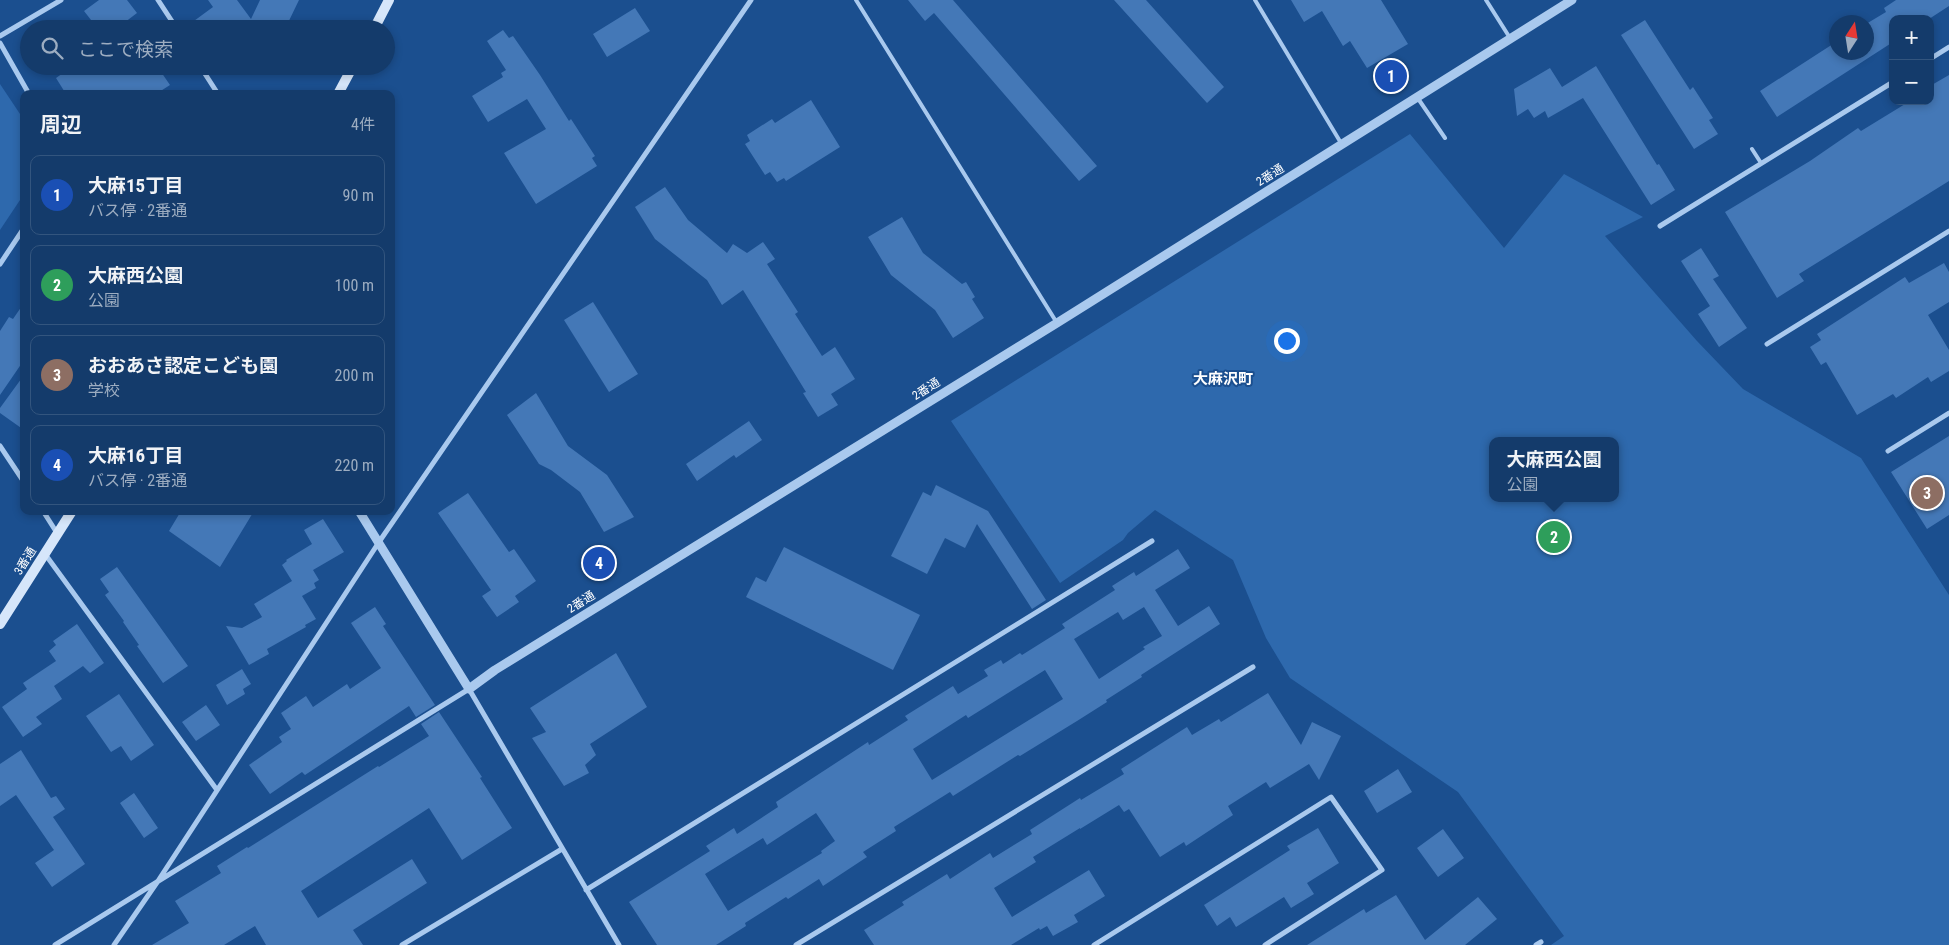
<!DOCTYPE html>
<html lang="ja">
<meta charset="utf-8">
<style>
:root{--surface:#143b6b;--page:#1d4271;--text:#f1f3f6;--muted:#9dadc1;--line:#33557e;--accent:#e69b98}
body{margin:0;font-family:"Roboto Condensed","Noto Sans JP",sans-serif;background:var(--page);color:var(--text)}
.controls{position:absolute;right:15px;top:15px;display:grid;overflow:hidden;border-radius:10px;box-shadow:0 2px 8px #0003}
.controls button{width:45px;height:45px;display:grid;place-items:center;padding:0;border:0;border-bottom:1px solid var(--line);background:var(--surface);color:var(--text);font:25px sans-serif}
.compass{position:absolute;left:1829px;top:15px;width:45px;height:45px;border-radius:50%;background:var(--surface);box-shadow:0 2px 8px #0003;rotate:12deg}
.you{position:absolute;left:1286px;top:340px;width:18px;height:18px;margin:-12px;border:4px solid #fff;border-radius:50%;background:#1a73e8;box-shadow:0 0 0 8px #1a73e833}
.badge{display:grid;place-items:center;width:32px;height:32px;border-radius:50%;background:var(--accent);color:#fff;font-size:16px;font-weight:700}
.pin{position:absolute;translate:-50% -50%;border:2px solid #fff;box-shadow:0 1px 5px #0006}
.popup{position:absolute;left:1489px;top:437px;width:130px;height:65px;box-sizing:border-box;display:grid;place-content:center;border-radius:10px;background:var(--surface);filter:drop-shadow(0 1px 4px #0005);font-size:16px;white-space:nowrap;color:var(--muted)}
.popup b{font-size:19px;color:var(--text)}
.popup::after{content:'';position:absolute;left:50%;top:100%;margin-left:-10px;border:10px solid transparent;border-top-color:var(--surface)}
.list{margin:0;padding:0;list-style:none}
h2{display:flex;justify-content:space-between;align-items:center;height:65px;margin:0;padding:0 20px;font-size:21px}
h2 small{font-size:16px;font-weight:400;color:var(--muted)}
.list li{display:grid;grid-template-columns:32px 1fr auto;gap:15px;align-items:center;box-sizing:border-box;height:80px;margin:0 10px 10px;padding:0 10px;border:1px solid var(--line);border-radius:10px}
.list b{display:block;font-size:19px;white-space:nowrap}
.list p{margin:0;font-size:16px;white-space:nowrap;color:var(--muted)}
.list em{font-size:16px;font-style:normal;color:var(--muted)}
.icon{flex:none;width:28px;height:28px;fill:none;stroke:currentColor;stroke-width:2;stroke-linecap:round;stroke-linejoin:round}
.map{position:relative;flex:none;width:1949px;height:945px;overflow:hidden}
.search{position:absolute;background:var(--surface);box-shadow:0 2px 8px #0003;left:20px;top:20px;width:375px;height:55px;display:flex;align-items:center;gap:12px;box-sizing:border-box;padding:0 18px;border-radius:28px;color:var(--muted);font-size:19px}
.panel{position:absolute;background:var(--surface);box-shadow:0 2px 8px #0003;left:20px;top:90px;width:375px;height:425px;border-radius:10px}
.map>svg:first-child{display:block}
.green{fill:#2e69ad;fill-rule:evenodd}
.building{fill:#4478b7;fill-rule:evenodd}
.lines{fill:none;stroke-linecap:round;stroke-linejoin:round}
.service{stroke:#a9c9ee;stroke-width:4}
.minor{stroke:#a9c9ee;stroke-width:5}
.tertiary{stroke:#a9c9ee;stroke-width:9}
.secondary{stroke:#d6e6fa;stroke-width:10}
.labels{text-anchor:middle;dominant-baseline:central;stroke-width:4;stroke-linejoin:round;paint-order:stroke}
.street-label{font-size:12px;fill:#fff;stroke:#1b4f8f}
.quarter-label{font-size:15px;font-weight:bold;fill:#fff;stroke:#1b4f8f}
</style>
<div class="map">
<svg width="1949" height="945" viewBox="0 0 1949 945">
<rect width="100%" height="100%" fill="#1b4f8f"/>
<path class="green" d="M 0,84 L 24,120 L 24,194 L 0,230 Z
M 1410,134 L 1504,248 L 1564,174 L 1643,217 L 1605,236 L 1697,341 L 1743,389 L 1861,458 L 1949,595 L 1949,945 L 1551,945 L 1564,936 L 1458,792 L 1290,678 L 1266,638 L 1233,560 L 1155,510 L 1128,533 L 1123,540 L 1060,583 L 951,421 ZM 1493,441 L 1615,441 L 1615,498 L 1493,498 Z"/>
<path class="building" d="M 99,0 L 127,0 L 137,13 L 116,29 L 98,29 L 84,11 Z
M 208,0 L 237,0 L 251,19 L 260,0 L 299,0 L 285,29 L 245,29 L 246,27 L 233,20 L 220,29 L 183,29 L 213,7 Z
M 908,0 L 953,0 L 1097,166 L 1079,181 L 934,13 L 925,21 Z
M 1114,0 L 1146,0 L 1224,87 L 1207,103 Z
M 1291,0 L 1381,0 L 1408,44 L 1367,68 L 1350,41 L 1343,46 L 1322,11 L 1304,22 Z
M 1896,0 L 1949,0 L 1949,6 L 1929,19 L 1893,19 L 1893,42 L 1777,117 L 1760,91 L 1836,42 L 1836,52 L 1866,52 L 1866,24 L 1886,12 L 1884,8 Z
M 635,8 L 650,31 L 607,57 L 593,34 Z
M 1645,20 L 1690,90 L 1693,87 L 1713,118 L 1709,120 L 1718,134 L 1694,149 L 1621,35 Z
M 503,30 L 509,38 L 513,36 L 540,75 L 569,121 L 571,119 L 595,156 L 592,158 L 597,166 L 536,204 L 504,153 L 546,129 L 527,99 L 488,122 L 472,96 L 503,77 L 501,73 L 506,70 L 487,41 Z
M 73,66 L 157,66 L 170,85 L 156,94 L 66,94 L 56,78 Z
M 1596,66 L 1657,165 L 1659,164 L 1675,190 L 1651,205 L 1583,98 L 1548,118 L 1545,111 L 1534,118 L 1528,109 L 1517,116 L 1514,89 L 1550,68 L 1562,87 Z
M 1949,75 L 1949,181 L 1799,274 L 1804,281 L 1777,298 L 1725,212 L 1810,161 L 1858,128 L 1861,131 L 1910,101 L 1930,101 L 1930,86 Z
M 811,100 L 840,147 L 786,181 L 784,178 L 777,182 L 770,172 L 765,175 L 745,144 L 750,141 L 747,135 L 772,119 L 775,123 Z
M 665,187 L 688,220 L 727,253 L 733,244 L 747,253 L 763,242 L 775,259 L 767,264 L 798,312 L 795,314 L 822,356 L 835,347 L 855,379 L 831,394 L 838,405 L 818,417 L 803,393 L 806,392 L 743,290 L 722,305 L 707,280 L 655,239 L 635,207 Z
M 902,217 L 923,253 L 962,284 L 966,282 L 975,297 L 972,299 L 984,318 L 953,338 L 935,310 L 891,275 L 868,237 Z
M 1701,248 L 1719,276 L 1713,279 L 1747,328 L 1719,347 L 1698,314 L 1710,306 L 1681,261 Z
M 1944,263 L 1949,272 L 1949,302 L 1928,315 L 1949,350 L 1949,371 L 1931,382 L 1928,377 L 1896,398 L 1893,394 L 1857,415 L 1826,362 L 1821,365 L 1810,347 L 1821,340 L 1817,334 L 1905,277 L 1909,283 Z
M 593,302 L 638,374 L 609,392 L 564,320 Z
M 24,303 L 24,360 L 0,395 L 0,331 L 9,317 L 13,319 Z
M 24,375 L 24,430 L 0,413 L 0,408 Z
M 536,393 L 568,446 L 607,475 L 634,517 L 604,532 L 580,492 L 551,470 L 539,464 L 507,415 Z
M 749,421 L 762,440 L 736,458 L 734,455 L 697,481 L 686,464 Z
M 1949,436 L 1949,515 L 1927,529 L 1891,472 Z
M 936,485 L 988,511 L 1046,600 L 1032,609 L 977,524 L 965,548 L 945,538 L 927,574 L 891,556 L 923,492 L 931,496 Z
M 468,493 L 509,552 L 514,549 L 536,581 L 515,596 L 519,602 L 497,617 L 482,596 L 491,590 L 438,513 Z
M 181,511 L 254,511 L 220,567 L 169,531 Z
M 323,519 L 344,552 L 313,570 L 319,580 L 314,583 L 316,588 L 302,596 L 316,619 L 305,625 L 306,627 L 267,649 L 269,654 L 249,665 L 226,626 L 242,628 L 262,617 L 254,604 L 292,581 L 282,565 L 287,561 L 286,560 L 312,544 L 304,530 Z
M 784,547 L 920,615 L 893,670 L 746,597 L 756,577 L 766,582 Z
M 1178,549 L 1190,568 L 1155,590 L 1178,626 L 1209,606 L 1220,624 L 1141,675 L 1142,677 L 1106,700 L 1107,702 L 1077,721 L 1020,756 L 1018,755 L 953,796 L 950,792 L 894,827 L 896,831 L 863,852 L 867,857 L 823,886 L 819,879 L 788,899 L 786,897 L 745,923 L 746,926 L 716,945 L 657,945 L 629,902 L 710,851 L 706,846 L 734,828 L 737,834 L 778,807 L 776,802 L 868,742 L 869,745 L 908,720 L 905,716 L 953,686 L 958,694 L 988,676 L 984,670 L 1001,660 L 1003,664 L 1020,653 L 1022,655 L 1065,628 L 1062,624 L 1115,590 L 1112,586 L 1134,572 L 1136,576 ZM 1144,607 L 1162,636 L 1143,647 L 1145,649 L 1099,679 L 1074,639 L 1118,612 L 1123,620 ZM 1045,670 L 1063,699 L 932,780 L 913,749 L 966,715 L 968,718 ZM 816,813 L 835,841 L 821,851 L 822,853 L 728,911 L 705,874 L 763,838 L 767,845 Z
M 117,567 L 188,666 L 163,683 L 137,646 L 139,645 L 123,622 L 124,621 L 105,595 L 109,592 L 100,579 Z
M 375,607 L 386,624 L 383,626 L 435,705 L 416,717 L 409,706 L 305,775 L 302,772 L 270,794 L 249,765 L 282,742 L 279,737 L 291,729 L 281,713 L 306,696 L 313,707 L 347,684 L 350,689 L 381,668 L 351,623 Z
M 77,624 L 104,663 L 90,673 L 83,666 L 54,686 L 62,699 L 36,717 L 42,724 L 23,737 L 2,707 L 27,689 L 23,683 L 56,661 L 49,651 L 56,645 L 53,641 Z
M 616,653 L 647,707 L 590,744 L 596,755 L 585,765 L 589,773 L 564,786 L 532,738 L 546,732 L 530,708 Z
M 242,669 L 251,684 L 243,689 L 245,694 L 227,705 L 216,685 Z
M 1268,693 L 1301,745 L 1312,722 L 1341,736 L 1319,780 L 1309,764 L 1270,788 L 1266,782 L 1228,806 L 1233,815 L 1186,846 L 1184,842 L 1160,857 L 1129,809 L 1124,812 L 1119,805 L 1080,829 L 1080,828 L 1033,857 L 1036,862 L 994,888 L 1012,917 L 1089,870 L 1105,896 L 1074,915 L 1078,922 L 1053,936 L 1047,926 L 1040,930 L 1039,928 L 1011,945 L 874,945 L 864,930 L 904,905 L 902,902 L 947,874 L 950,879 L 990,853 L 993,858 L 1032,834 L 1030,830 L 1080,798 L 1081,800 L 1124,774 L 1121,769 L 1187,727 L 1192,735 L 1219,719 L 1221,722 Z
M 119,694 L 154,745 L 131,761 L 121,746 L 111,752 L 86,716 Z
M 206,705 L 220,725 L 196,741 L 182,722 Z
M 439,712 L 482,777 L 480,778 L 512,828 L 462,860 L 429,808 L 301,891 L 318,918 L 412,859 L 427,883 L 353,930 L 363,945 L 266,945 L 255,926 L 224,945 L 152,945 L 189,923 L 175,901 L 221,873 L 217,866 L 247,847 L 248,848 L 378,766 L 379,767 L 429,736 L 421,724 Z
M 21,750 L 51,798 L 56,796 L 65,809 L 53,817 L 85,864 L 52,887 L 35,863 L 54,850 L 16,795 L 0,806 L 0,764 Z
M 1398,769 L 1412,792 L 1377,813 L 1364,791 Z
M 134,793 L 158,828 L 144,838 L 120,803 Z
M 1318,828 L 1339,863 L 1307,883 L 1314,894 L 1291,908 L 1284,897 L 1236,927 L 1230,917 L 1217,926 L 1204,905 L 1290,850 L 1287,846 Z
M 1443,829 L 1464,858 L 1438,877 L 1417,848 Z
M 1396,895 L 1425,940 L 1478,897 L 1497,919 L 1465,945 L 1307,945 L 1364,909 L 1366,913 Z"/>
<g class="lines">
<path class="service" d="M 856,0 L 1057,323
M 1255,0 L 1341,143
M 1486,0 L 1510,38
M 1417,97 L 1445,138
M 1752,149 L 1761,163"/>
<path class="minor" d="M 158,0 L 177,29
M 0,36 L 61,0
M 0,43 L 29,94
M 1930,59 L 1949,47
M 200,66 L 218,94
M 1660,226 L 1893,82
M 0,264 L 24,228
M 1767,344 L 1949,231
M 0,446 L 24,482
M 1888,451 L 1949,413
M 43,511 L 57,533
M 45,554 L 217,790
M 586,890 L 1152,541
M 55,945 L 469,689 L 619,945
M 114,945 L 158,881 L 379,542 L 751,0
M 402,945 L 562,849
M 796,945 L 1253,667
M 1094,945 L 1331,797 L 1382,870 L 1265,945
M 1536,945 L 1541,942"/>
<path class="tertiary" d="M 359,511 L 469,689 L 495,670 L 1057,323 L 1572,0"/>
<path class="secondary" d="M 374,29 L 389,0
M 338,94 L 353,66
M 0,624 L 72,511"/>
</g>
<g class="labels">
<g class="street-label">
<text transform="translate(1270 175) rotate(-32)">2番通</text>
<text transform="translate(926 389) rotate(-32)">2番通</text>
<text transform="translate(25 561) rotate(-58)">3番通</text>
<text transform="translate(581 602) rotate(-32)">2番通</text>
</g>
<g class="quarter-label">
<text x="1223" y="379">大麻沢町</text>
</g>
</g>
</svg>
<div class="controls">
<button>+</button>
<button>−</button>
</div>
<svg class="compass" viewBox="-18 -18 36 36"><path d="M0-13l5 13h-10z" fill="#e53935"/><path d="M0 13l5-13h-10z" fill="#9dadc1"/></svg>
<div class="you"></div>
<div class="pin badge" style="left:1391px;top:76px;background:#1a4fb4">1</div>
<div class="pin badge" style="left:1554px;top:537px;background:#2e9e5b">2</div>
<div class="popup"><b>大麻西公園</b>公園</div>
<div class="pin badge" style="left:1927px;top:493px;background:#8d6e63">3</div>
<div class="pin badge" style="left:599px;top:563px;background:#1a4fb4">4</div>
<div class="search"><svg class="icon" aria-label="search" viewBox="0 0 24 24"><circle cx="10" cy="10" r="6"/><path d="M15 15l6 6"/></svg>ここで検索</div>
<section class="panel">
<h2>周辺<small>4件</small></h2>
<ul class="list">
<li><span class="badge" style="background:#1a4fb4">1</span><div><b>大麻15丁目</b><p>バス停 · 2番通</p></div><em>90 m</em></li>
<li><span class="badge" style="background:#2e9e5b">2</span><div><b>大麻西公園</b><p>公園</p></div><em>100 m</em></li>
<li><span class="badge" style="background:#8d6e63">3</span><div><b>おおあさ認定こども園</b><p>学校</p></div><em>200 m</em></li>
<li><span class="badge" style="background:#1a4fb4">4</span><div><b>大麻16丁目</b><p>バス停 · 2番通</p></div><em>220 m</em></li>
</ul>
</section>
</div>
